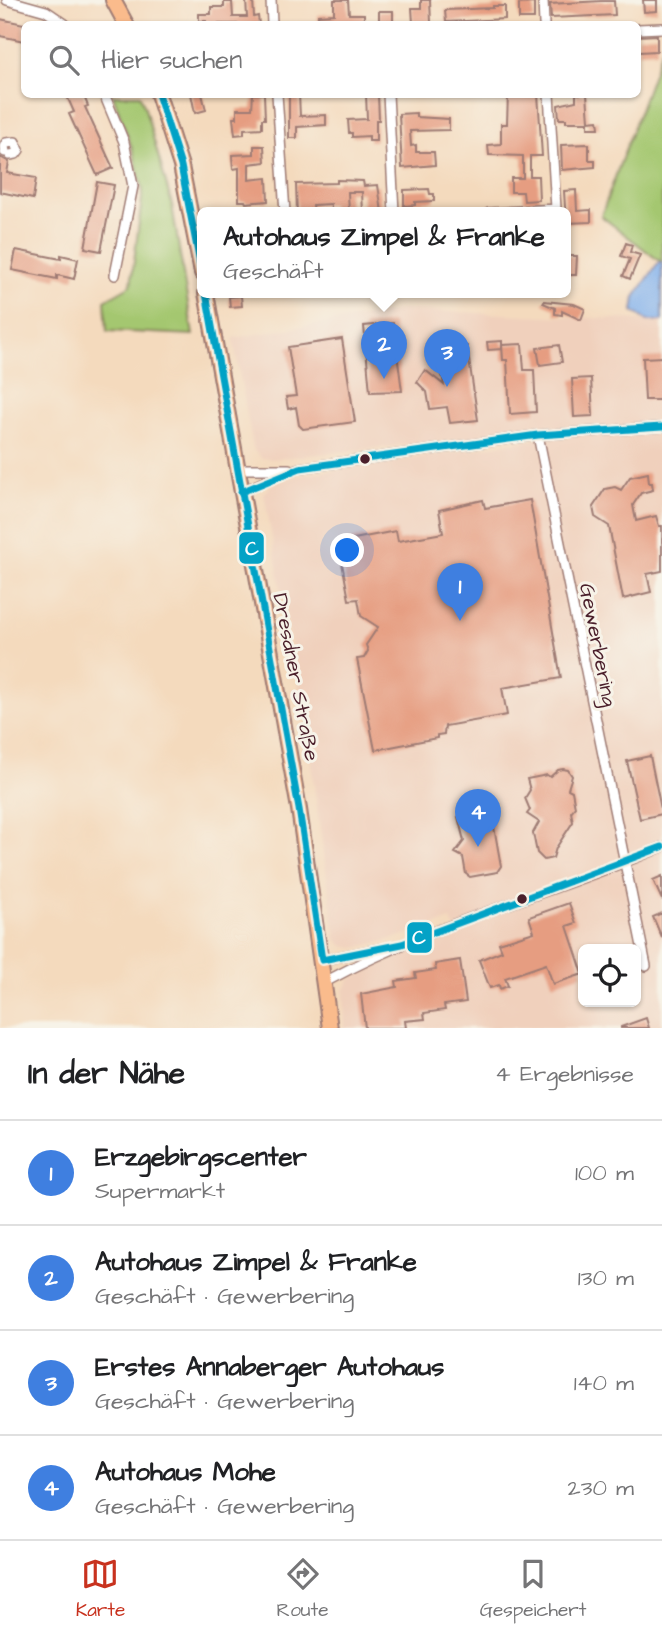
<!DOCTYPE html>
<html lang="de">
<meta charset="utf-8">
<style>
:root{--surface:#fff;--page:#f2f2f2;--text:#202124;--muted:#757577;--line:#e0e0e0;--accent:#c8321e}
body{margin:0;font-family:"Architects Daughter",sans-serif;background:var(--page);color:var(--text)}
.controls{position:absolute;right:21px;bottom:21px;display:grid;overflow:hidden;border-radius:10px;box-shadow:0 2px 5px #0004}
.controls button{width:63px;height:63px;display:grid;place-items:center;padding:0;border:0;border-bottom:2px solid var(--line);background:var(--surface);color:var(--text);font:35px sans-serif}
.you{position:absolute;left:348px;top:551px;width:24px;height:24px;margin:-18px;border:5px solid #fff;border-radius:50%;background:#1a73e8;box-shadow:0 0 0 10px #1a73e833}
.badge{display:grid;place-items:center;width:46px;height:46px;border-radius:50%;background:var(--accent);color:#fff;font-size:23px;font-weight:700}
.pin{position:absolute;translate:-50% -58px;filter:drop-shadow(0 2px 4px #0008)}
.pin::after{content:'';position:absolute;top:37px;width:24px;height:21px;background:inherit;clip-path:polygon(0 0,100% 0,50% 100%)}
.popup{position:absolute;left:197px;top:207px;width:374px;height:91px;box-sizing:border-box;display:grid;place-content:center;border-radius:10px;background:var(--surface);filter:drop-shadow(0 2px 5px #0005);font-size:23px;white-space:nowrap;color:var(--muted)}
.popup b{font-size:26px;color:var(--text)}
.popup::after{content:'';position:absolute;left:50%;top:100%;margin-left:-14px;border:14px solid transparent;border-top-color:var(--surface)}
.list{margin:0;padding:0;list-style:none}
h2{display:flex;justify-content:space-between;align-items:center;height:91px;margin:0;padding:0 28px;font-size:30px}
h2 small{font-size:23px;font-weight:400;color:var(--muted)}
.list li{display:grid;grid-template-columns:46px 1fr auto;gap:21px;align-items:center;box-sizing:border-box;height:105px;padding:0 28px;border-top:2px solid var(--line)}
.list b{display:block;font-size:26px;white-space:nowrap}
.list p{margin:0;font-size:23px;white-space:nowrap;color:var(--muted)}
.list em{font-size:23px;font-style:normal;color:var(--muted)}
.icon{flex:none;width:38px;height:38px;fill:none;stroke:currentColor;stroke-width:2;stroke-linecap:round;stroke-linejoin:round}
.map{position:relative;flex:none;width:662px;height:1028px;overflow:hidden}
.search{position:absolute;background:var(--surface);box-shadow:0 2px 5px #0004;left:21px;right:21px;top:21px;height:77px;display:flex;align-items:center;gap:18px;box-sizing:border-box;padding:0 24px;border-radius:10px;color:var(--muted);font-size:26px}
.sheet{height:511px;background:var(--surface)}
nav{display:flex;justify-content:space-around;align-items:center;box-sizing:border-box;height:98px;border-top:2px solid var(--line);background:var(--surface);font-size:19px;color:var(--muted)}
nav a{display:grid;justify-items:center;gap:4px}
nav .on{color:var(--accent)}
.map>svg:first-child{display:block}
.built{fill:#f0d0bc;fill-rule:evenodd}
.green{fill:#a4c770;stroke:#77734e;stroke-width:2}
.water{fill:#81b0ec;stroke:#66688c;stroke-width:2}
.building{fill:#e69d81}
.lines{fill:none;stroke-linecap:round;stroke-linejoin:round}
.street-casing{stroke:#9f7c74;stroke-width:12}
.primary-casing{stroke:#9f7c74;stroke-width:18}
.street{stroke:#fff;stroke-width:9}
.primary{stroke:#fabb8c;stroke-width:14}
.bus-1-casing{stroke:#f7f3e8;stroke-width:12}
.bus-1{stroke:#04a2c6;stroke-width:7}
.bus-dot{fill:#4a1f2b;stroke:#f7f3e8;stroke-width:2.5}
.labels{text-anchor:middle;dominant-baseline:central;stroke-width:6;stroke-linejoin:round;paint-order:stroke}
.street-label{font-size:21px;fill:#4a1f2b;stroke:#f7f3e8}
.line-badge{stroke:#f7f3e8;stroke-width:2.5}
.badge-label{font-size:19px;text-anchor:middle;font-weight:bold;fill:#fff}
</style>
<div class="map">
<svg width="662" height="1028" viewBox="0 0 662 1028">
<rect width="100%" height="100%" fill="#f7f3e8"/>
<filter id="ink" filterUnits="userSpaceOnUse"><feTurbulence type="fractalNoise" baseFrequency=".0143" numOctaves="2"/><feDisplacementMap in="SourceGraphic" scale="14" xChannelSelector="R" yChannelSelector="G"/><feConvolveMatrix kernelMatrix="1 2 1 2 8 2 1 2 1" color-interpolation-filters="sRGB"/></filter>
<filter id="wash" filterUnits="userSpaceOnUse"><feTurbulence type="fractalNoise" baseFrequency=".00686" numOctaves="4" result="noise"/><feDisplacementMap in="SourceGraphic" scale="28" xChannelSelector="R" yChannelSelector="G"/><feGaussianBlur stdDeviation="1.57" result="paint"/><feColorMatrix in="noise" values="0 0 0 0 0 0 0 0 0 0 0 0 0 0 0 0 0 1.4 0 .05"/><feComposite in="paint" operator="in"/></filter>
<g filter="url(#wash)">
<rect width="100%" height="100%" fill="#f4dabd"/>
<path class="built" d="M 404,310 L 662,321 L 662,1028 L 345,1028 L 344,991 L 350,979 L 402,956 L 458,935 L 451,920 L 392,939 L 355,948 L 343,946 L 336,939 L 305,723 L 264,493 L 272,484 L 296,476 L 557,436 L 557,429 L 272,459 L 262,458 L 255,452 L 253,447 L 233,338 ZM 583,949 L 636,949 L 636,1002 L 583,1002 Z"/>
<path class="green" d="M 662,49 L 662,263 L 601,216 Z
M 113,95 L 140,95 L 144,105 L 172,205 L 193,335 L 107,331 L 105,300 L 131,285 L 143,191 L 133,151 Z"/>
<path class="water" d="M 659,262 L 662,263 L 662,321 L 648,321 L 633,311 L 635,297 Z"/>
<g id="blocks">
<path class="building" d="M 246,0 L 253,0 L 254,17 L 258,16 L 259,24 L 206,24 L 206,21 L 199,21 L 199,14 L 211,14 L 211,7 L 224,7 L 224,2 L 232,2 L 233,17 L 247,17 Z
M 334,0 L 348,0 L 349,14 L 364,14 L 364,24 L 318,24 L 318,15 L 334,14 Z
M 421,0 L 430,0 L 431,23 L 413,23 L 412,8 L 421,8 Z
M 643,0 L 657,0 L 657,11 L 644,12 Z
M 601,1 L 614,1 L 615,15 L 551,18 L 550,4 Z
M 534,3 L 534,19 L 519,19 L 519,4 Z
M 493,6 L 505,6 L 505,19 L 446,22 L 445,10 L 493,8 Z
M 379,11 L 393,11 L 393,24 L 379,24 Z
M 0,19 L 24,24 L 24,41 L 0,36 Z
M 657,35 L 657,51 L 639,52 L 638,36 Z
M 66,94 L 83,94 L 88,106 L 85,107 L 113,168 L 97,175 L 69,114 L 74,112 Z
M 191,94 L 202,94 L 206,110 L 195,113 Z
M 253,94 L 264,94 L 265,119 L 262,119 L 262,128 L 244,129 L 244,134 L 235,135 L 233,118 L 237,118 L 237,109 L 252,109 Z
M 289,94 L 299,94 L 300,116 L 326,115 L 326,125 L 297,127 L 297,138 L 289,138 Z
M 366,94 L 378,94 L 379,120 L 376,120 L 376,141 L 369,141 L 369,136 L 352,137 L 352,133 L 349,133 L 348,120 L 367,119 Z
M 508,94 L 538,94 L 542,156 L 530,156 L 530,176 L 538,176 L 539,200 L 524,201 L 523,192 L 511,192 L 511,178 L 523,178 L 523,156 L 489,155 L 488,145 L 501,144 L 501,124 L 507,124 Z
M 576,94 L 587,94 L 589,121 L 598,120 L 599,128 L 588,128 L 588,122 L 566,122 L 566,119 L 559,119 L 558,105 L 576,101 Z
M 416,113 L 416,117 L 449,119 L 449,130 L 410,131 L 411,146 L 416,145 L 416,152 L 434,152 L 435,165 L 402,168 L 399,114 Z
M 589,144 L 589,160 L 595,160 L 595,167 L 562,170 L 561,145 Z
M 254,146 L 264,146 L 265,162 L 249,164 L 249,180 L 267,178 L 268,201 L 246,203 L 245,201 L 239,201 L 239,168 L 233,169 L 232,155 L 254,154 Z
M 0,157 L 9,162 L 7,173 L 36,178 L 33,199 L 0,192 Z
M 337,180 L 363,181 L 364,186 L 378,185 L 382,212 L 363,212 L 362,192 L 348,192 L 349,213 L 331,213 L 331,204 L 313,205 L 314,213 L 297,213 L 296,184 L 337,183 Z
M 97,182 L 114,185 L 101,251 L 85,248 Z
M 429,189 L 430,194 L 434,194 L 434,201 L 415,202 L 415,205 L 404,206 L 404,190 Z
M 576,190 L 577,211 L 591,210 L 591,222 L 566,223 L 564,191 Z
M 626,243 L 632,245 L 630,252 L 640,255 L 630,279 L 623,276 L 630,259 L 621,256 Z
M 16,250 L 61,259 L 61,255 L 78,259 L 74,279 L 57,275 L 57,279 L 12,270 Z
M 566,256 L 577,256 L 576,275 L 566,275 Z
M 241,296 L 242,306 L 230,307 L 229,297 Z
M 544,301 L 574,304 L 585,309 L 581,320 L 562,311 L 562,315 L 555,314 L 555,308 L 543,303 Z
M 393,323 L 402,391 L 370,392 L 364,326 Z
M 342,339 L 355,422 L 303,429 L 299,425 L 296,407 L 288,409 L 286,397 L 296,396 L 288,347 Z
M 502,341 L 502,349 L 488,350 L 487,342 Z
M 522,344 L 524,370 L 534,370 L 536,412 L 510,414 L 507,360 L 503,360 L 502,345 Z
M 559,345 L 562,362 L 540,365 L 537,348 Z
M 467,346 L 478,420 L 450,423 L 447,407 L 430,409 L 427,392 L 417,382 L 425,370 L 444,385 L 438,349 Z
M 662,357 L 662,400 L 645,400 L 643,358 Z
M 591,378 L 593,416 L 574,417 L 572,379 Z
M 648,473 L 649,483 L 652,483 L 653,490 L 641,493 L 633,505 L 636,521 L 656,516 L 659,526 L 662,526 L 662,571 L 647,574 L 651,592 L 623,599 L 609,526 L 595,517 L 593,507 L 605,489 L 615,487 L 621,490 L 630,477 Z
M 483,500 L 485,508 L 530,500 L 561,678 L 502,688 L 507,715 L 445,726 L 444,734 L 437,735 L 437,738 L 375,750 L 357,659 L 364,658 L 368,651 L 366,645 L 378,627 L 361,616 L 358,599 L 349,600 L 338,542 L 396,531 L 398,541 L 443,533 L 439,510 Z
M 650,756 L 662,814 L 640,819 L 627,761 Z
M 563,769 L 568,770 L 572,776 L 568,789 L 572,791 L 575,807 L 571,812 L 573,822 L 556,848 L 553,858 L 544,860 L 537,853 L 533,833 L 539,822 L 527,814 L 530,810 L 525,798 L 530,790 L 527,779 L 547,775 L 550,777 L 558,770 Z
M 491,810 L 501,866 L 497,872 L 470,877 L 466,874 L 463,857 L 455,853 L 464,841 L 458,817 Z
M 662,876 L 662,900 L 653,880 Z
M 569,903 L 576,923 L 567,926 L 583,974 L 553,984 L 546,964 L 505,978 L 508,986 L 500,989 L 499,985 L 490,988 L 479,960 L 502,951 L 499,943 L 534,932 L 529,917 Z
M 662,913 L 662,938 L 653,917 Z
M 460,960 L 466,1002 L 444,1005 L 445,1010 L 424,1013 L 425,1019 L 405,1021 L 406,1028 L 365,1028 L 361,994 L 397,987 L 396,981 L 416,978 L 415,973 L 436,970 L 435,964 Z
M 646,1018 L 649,1028 L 621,1028 L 621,1027 Z"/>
</g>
</g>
<g filter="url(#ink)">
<use href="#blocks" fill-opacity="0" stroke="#9f7c74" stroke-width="2"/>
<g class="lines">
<g class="street-casing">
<path id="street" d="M 7,0 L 46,11 L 65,24
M 271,0 L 272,24
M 543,0 L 544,24
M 638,29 L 662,28
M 104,94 L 124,142 L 133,186 L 115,275
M 277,94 L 285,213
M 388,94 L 394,213
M 5,152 L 4,147 L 6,143 L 15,142 L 19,150 L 16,154 L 10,155
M 489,213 L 556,209 L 549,94
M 538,435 L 646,966
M 237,469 L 289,469
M 241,492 L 279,475 L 300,468 L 538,435 L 662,427
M 322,960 L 383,948
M 325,982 C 431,924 551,894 662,847"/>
</g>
<g class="primary-casing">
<path id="primary" d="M 113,0 L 126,24
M 158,94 L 181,166 L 202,273
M 206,293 L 299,809 L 330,1028"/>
</g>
<use href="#street" class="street"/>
<use href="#primary" class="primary"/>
<g class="bus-1-casing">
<path id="bus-1" d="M 158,94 L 181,166 L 202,273
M 206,293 L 299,809 L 322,960 L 402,944 L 662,847
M 241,492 L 300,468 L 538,435 L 662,427"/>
</g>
<use href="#bus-1" class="bus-1"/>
</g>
</g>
<g class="bus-dot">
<circle cx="365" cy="459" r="6"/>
<circle cx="522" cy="899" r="6"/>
</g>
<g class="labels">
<g class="street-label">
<text transform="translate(598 645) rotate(79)">Gewerbering</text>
<text transform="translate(296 677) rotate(79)">Dresdner Straße</text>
</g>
</g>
<g class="line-badge">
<rect x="238" y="531" width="27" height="34" rx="7" fill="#04a2c6"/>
<rect x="406" y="921" width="27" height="33" rx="7" fill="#04a2c6"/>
</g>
<g class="badge-label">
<text x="252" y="555">C</text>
<text x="419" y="944">C</text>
</g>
</svg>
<div class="controls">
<button><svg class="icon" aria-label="locate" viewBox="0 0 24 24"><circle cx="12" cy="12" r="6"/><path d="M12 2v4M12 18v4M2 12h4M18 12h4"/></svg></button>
</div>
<div class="you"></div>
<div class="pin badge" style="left:460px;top:621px;background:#3f7fe0">1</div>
<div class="pin badge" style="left:384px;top:379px;background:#3f7fe0">2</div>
<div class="popup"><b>Autohaus Zimpel &amp; Franke</b>Geschäft</div>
<div class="pin badge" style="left:447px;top:387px;background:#3f7fe0">3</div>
<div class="pin badge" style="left:478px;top:847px;background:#3f7fe0">4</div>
<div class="search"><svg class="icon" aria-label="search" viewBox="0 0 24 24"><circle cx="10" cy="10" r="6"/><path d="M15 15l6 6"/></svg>Hier suchen</div>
</div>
<section class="sheet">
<h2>In der Nähe<small>4 Ergebnisse</small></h2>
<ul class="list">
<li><span class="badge" style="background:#3f7fe0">1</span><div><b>Erzgebirgscenter</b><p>Supermarkt</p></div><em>100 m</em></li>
<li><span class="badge" style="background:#3f7fe0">2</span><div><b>Autohaus Zimpel &amp; Franke</b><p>Geschäft · Gewerbering</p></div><em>130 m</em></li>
<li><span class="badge" style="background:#3f7fe0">3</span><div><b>Erstes Annaberger Autohaus</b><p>Geschäft · Gewerbering</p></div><em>140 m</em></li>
<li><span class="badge" style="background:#3f7fe0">4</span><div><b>Autohaus Mohe</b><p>Geschäft · Gewerbering</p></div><em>230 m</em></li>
</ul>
</section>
<nav>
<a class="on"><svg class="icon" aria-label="map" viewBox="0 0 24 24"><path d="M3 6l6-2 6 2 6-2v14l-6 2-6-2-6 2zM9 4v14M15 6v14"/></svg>Karte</a>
<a><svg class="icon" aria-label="directions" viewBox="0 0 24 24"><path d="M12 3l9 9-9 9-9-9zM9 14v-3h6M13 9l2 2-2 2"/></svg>Route</a>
<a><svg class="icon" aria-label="saved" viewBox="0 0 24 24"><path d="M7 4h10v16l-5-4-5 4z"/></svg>Gespeichert</a>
</nav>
